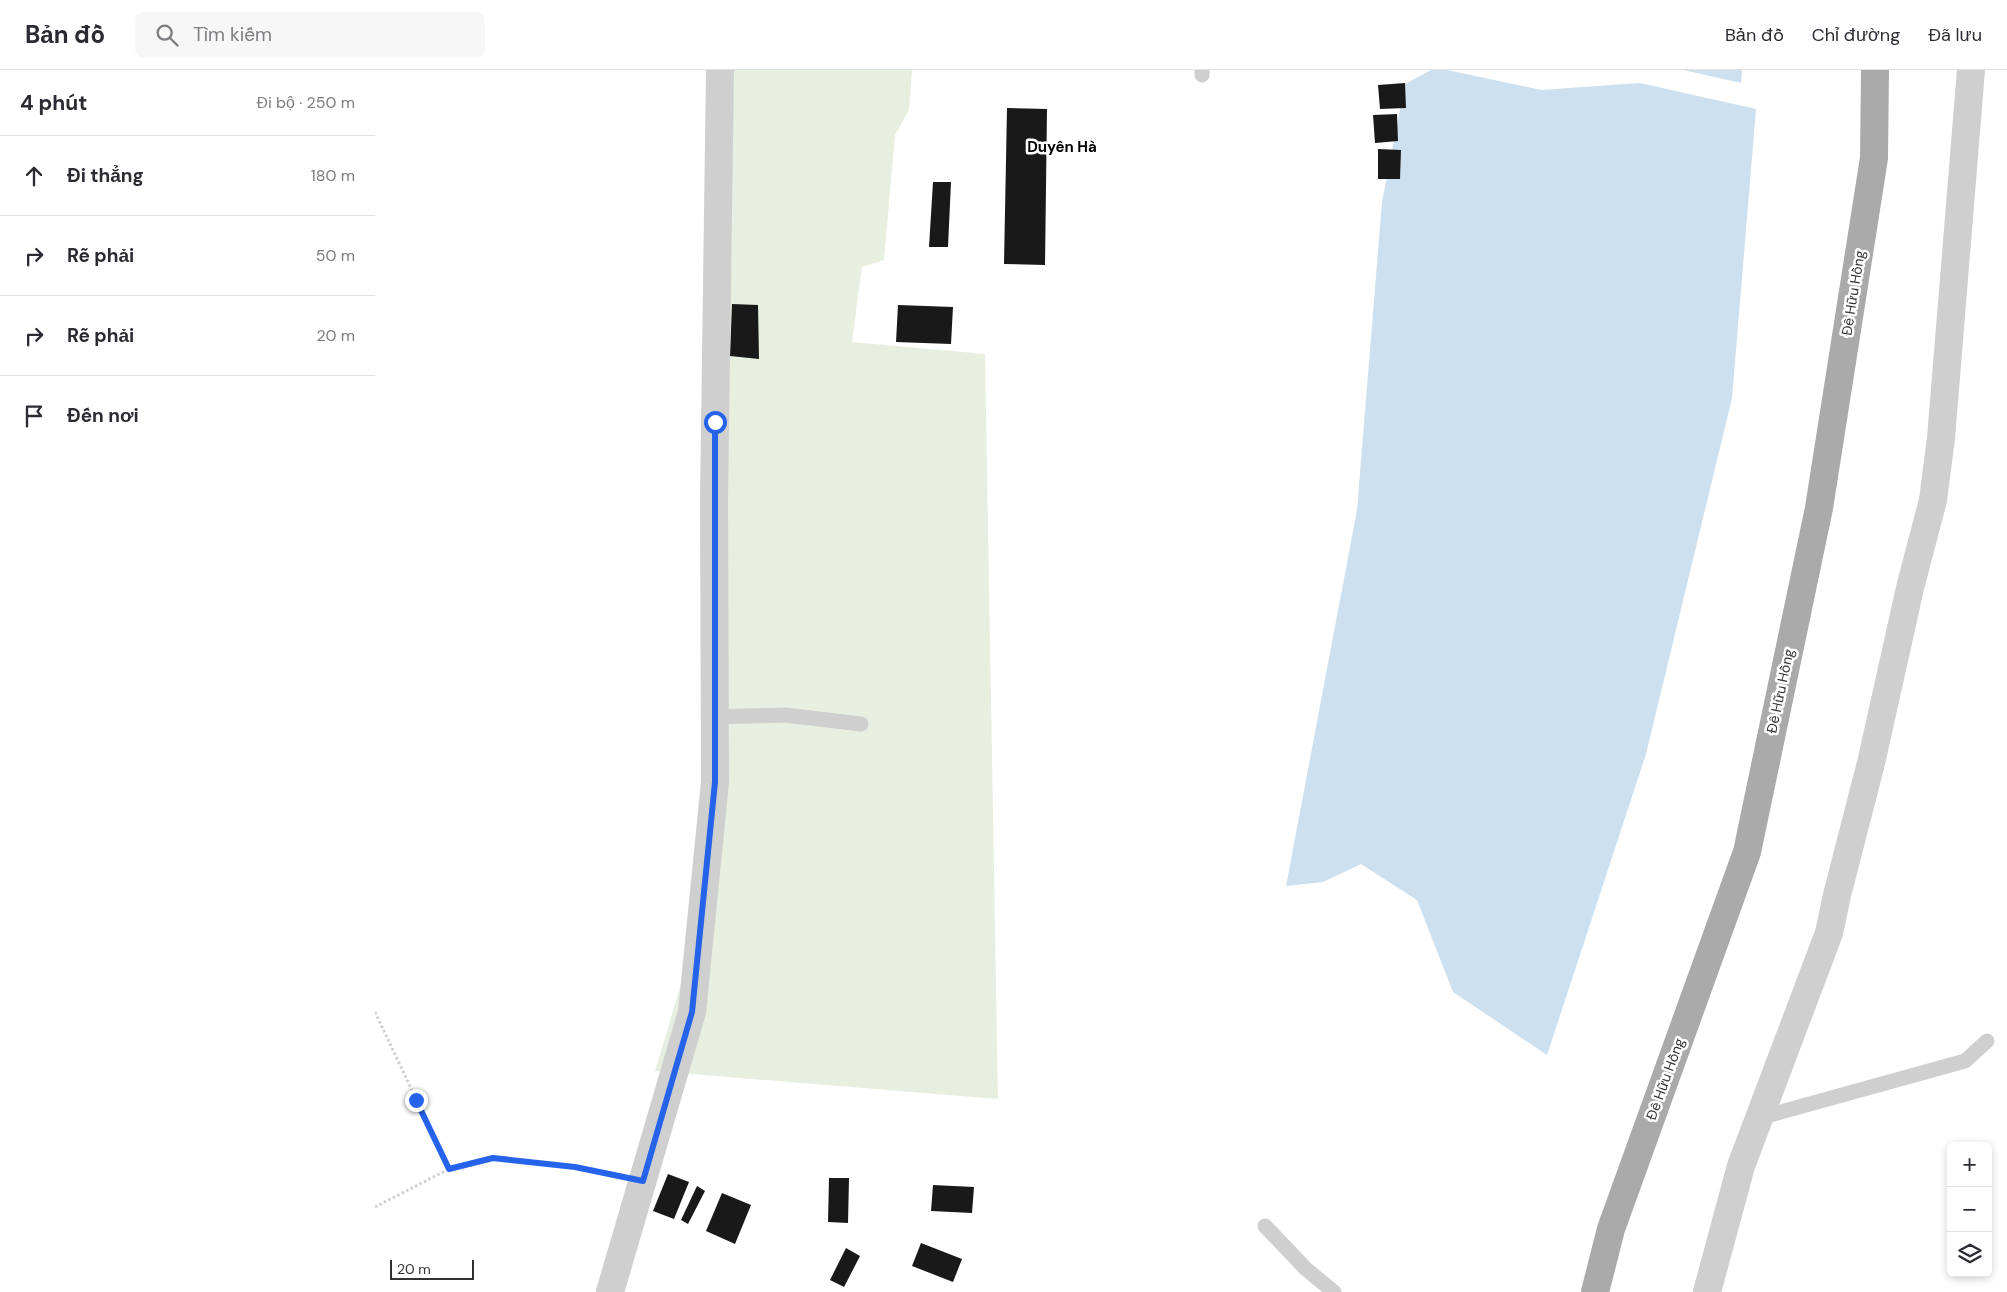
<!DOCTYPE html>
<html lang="vi">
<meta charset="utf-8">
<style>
:root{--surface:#fff;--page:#f7f7f7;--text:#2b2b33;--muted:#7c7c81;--line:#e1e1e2}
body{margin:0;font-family:"DM Sans",sans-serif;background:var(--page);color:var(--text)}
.controls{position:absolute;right:15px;bottom:15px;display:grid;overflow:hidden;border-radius:8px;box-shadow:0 2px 8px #0003}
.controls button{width:45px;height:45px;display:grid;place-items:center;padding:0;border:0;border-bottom:1px solid var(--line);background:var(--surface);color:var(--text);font:25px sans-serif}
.scale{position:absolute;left:15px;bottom:12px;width:84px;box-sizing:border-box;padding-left:5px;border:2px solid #323232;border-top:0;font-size:14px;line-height:18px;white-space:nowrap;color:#323232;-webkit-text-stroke:4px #fff;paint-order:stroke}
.stop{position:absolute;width:15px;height:15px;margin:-11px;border:4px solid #2563eb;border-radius:50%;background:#fff}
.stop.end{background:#2563eb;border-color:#fff;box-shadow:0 1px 5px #0008}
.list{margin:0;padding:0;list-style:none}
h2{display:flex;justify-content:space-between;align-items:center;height:65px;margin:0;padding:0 20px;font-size:21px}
h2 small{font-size:16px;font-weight:400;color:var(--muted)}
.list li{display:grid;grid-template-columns:32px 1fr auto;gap:15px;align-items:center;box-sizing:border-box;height:80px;padding:0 20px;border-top:1px solid var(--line)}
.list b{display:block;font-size:19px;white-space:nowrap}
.list em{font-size:16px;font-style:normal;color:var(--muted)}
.icon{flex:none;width:28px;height:28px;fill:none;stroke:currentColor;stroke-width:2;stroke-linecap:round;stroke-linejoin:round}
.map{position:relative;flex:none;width:1632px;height:1222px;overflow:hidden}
header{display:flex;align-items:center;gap:30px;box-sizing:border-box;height:70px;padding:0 25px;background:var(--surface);border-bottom:1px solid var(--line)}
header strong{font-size:24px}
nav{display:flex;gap:28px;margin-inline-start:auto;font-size:18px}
.search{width:350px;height:45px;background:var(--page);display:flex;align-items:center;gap:12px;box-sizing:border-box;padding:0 18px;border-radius:8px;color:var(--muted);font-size:19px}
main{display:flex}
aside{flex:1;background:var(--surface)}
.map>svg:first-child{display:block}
.green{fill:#e7efe0}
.water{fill:#cce0ef}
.building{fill:#191919}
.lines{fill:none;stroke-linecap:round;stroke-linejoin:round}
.path{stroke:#cfcfcf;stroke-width:3;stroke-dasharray:2.5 2.5;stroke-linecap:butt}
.service{stroke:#cfcfcf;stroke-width:15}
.minor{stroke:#cfcfcf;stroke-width:28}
.primary{stroke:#aaa;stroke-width:28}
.route{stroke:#2563eb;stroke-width:6}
.labels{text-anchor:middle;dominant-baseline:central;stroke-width:5;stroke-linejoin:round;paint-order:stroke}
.street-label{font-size:14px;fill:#323232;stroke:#fff}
.neighbourhood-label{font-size:15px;font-weight:bold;fill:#000;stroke:#fff}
</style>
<header>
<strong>Bản đồ</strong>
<div class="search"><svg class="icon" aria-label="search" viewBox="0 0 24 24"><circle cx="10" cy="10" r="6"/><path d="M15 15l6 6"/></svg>Tìm kiếm</div>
<nav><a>Bản đồ</a><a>Chỉ đường</a><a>Đã lưu</a></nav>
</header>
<main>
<aside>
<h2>4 phút<small>Đi bộ · 250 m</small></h2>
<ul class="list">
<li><svg class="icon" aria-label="ahead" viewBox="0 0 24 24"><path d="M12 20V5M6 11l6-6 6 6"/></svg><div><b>Đi thẳng</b></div><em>180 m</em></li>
<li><svg class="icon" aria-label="right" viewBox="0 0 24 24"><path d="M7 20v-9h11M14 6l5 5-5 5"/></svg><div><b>Rẽ phải</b></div><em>50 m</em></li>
<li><svg class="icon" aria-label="right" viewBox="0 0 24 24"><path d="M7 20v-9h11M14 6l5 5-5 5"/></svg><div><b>Rẽ phải</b></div><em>20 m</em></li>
<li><svg class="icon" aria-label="arrive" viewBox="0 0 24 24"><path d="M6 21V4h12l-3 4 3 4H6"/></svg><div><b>Đến nơi</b></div></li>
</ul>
</aside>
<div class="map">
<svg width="1632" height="1222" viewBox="0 0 1632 1222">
<rect width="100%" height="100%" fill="#fff"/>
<path class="green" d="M 345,0 L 537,0 L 534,40 L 520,65 L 509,190 L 487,197 L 477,272 L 610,284 L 623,1029 L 280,1001 L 338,807 Z"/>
<path class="water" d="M 1056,0 L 1072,0 L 1167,20 L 1265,13 L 1381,39 L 1357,328 L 1271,684 L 1172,985 L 1078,922 L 1042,830 L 986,794 L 948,812 L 911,816 L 982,440 L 1007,132 L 1030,14 Z
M 1308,0 L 1367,0 L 1366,13 Z"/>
<path class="building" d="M 1030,13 L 1031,38 L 1005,39 L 1003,15 Z
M 632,38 L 672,39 L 670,195 L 629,194 Z
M 1022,44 L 1023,71 L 1000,73 L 998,45 Z
M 1003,79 L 1026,80 L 1025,109 L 1003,109 Z
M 558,112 L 576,112 L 573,177 L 554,177 Z
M 357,234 L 383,235 L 384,289 L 355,286 Z
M 523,235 L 578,237 L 576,274 L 521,272 Z
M 293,1104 L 314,1112 L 299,1149 L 278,1141 Z
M 454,1108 L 474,1108 L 473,1153 L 453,1152 Z
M 558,1115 L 599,1117 L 597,1143 L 556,1141 Z
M 322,1116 L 330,1121 L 313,1154 L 306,1150 Z
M 347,1123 L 376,1135 L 360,1174 L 331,1161 Z
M 546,1173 L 587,1189 L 578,1212 L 537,1196 Z
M 471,1178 L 485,1186 L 469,1217 L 455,1210 Z"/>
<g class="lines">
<path class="path" d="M 0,942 L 74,1099
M 0,1137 L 74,1099 L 117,1088 L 200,1097 L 240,1105"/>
<path class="service" d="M 827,0 L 827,5
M 339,647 L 410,645 L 486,654
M 1384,1048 L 1590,991 L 1612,971
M 890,1156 L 931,1199 L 959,1222"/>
<path class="minor" d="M 235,1222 L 317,942 L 340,712 L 339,429 L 345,0
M 1332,1222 L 1366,1096 L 1454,863 L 1462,825 L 1496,693 L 1535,518 L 1558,430 L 1566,368 L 1596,0"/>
<path class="primary" d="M 1220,1222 L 1236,1159 L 1372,782 L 1444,438 L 1499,88 L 1500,0"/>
</g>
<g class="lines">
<path class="route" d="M 41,1030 L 74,1099 L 118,1088 L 200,1097 L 268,1111 L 317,942 L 340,712 L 340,352"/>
</g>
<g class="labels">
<g class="street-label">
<text transform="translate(1478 223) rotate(-81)">Đê Hữu Hồng</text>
<text transform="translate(1405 621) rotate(-78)">Đê Hữu Hồng</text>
<text transform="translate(1290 1009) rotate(-70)">Đê Hữu Hồng</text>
</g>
<g class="neighbourhood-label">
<text x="687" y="77">Duyên Hà</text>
</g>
</g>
</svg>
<div class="controls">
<button>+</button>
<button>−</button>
<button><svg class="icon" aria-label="layers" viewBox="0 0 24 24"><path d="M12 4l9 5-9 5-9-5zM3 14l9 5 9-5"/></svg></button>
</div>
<div class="scale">20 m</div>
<div class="stop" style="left:340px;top:352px"></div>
<div class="stop end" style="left:41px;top:1030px"></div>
</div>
</main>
